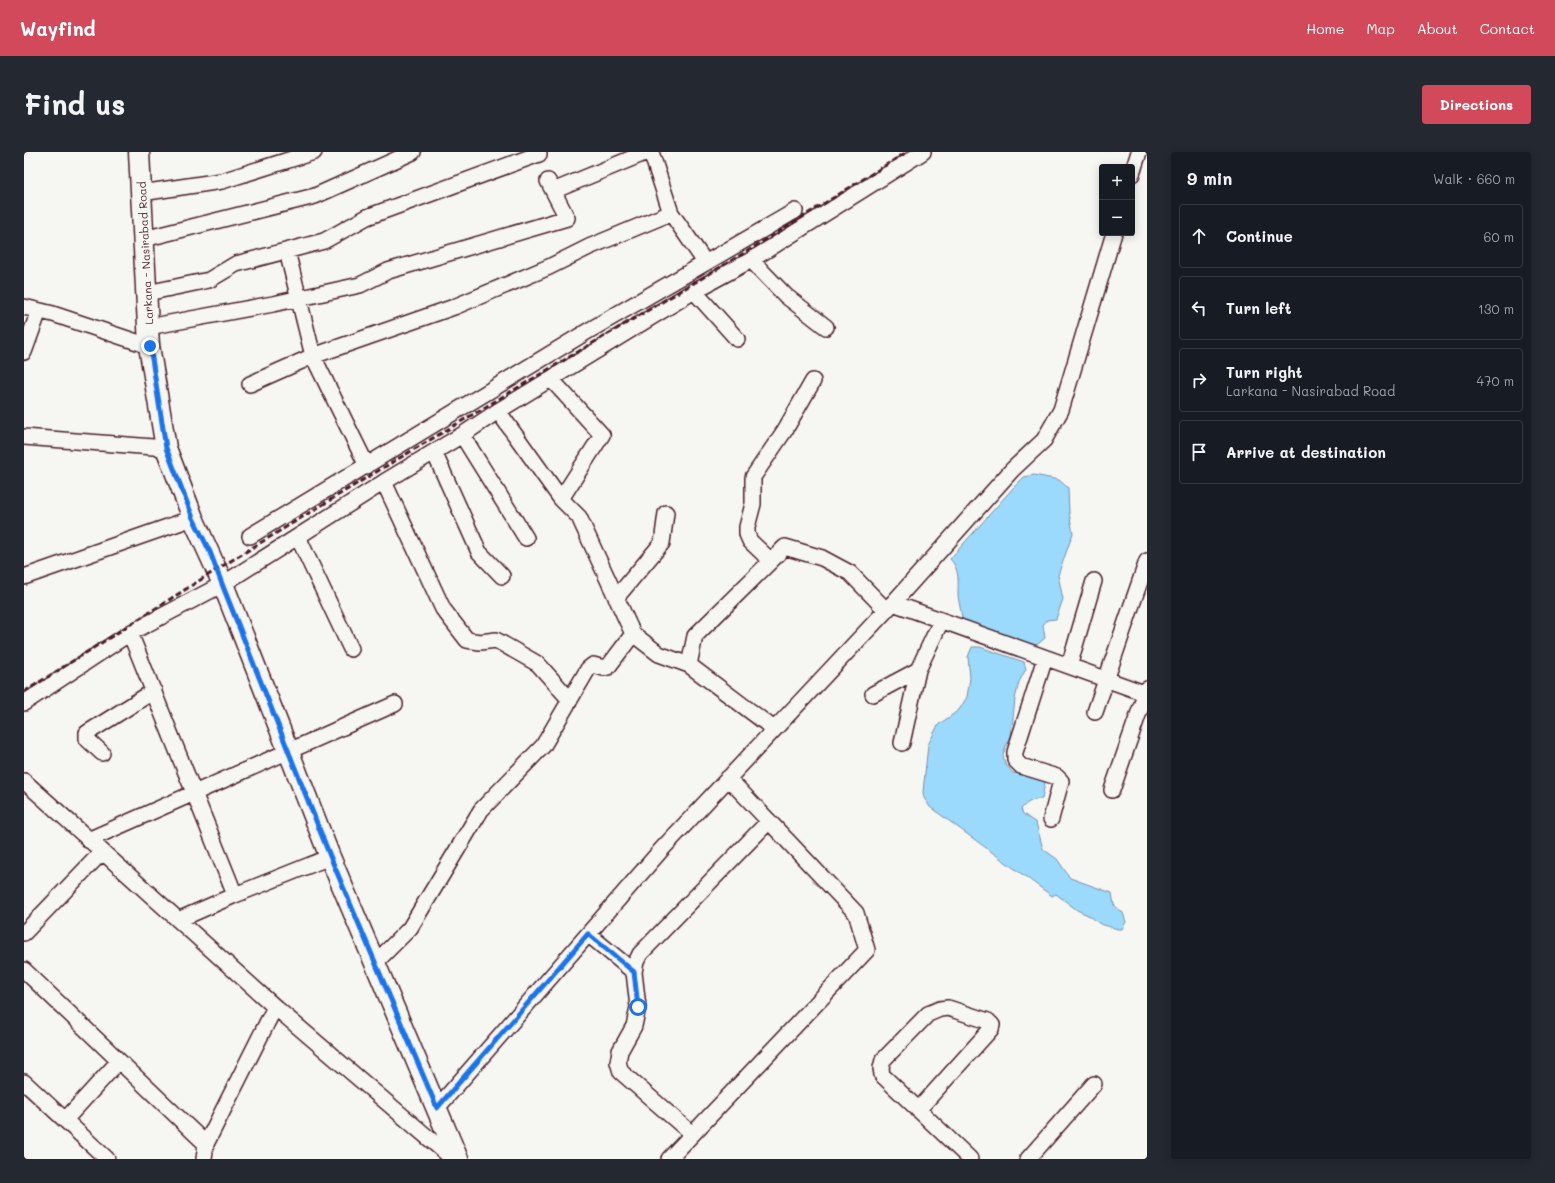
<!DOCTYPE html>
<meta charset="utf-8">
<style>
:root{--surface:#171b24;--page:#242831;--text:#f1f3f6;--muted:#9ea1a6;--line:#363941;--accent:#d1495b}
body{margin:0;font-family:Mali,sans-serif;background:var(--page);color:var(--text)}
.controls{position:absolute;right:12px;top:12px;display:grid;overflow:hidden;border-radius:4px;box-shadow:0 2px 10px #0003}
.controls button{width:36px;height:36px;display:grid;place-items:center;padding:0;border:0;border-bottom:1px solid var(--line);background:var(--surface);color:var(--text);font:20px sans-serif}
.stop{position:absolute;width:12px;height:12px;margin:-9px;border:3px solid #1a73e8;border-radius:50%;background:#fff}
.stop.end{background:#1a73e8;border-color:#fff;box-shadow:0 1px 4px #0008}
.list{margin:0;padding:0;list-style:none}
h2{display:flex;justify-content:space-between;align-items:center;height:52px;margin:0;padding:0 16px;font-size:17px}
h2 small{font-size:13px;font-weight:400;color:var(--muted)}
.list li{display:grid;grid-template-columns:26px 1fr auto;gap:12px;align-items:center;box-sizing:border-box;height:64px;margin:0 8px 8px;padding:0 8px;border:1px solid var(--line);border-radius:4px}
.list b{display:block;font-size:15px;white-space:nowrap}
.list p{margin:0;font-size:13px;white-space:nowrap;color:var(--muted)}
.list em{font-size:13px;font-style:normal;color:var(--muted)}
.icon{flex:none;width:22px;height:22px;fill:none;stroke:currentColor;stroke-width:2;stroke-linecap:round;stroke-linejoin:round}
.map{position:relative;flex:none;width:1123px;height:1007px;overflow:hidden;border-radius:4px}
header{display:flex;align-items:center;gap:24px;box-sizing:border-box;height:56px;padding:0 20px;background:var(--accent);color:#fff}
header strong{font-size:19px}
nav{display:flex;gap:22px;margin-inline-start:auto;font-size:14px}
.intro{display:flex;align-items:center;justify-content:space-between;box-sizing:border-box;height:96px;padding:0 24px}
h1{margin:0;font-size:28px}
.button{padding:10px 18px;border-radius:4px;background:var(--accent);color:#fff;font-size:14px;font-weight:700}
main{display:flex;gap:24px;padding:0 24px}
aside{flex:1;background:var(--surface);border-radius:4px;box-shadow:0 2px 10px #0003}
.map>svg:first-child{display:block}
.water{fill:#9bdafc;stroke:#7b8fa8}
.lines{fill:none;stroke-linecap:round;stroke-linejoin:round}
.minor-casing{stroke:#4a1f2b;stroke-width:18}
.major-casing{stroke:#4a1f2b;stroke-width:23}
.minor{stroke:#f6f6f2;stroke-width:15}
.major{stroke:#f6f6f2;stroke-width:20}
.rail{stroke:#4a1f2b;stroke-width:3;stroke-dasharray:6 3;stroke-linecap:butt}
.route{stroke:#1a73e8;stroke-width:5}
.labels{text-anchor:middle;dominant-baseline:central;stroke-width:3.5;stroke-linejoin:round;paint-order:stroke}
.street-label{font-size:11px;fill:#4a1f2b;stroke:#f6f6f2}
</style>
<header>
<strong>Wayfind</strong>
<nav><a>Home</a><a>Map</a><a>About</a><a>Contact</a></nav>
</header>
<div class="intro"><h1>Find us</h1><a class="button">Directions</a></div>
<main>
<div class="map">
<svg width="1123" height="1007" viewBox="0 0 1123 1007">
<rect width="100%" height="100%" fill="#f6f6f2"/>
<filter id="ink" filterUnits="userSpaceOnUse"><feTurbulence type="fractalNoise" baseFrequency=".025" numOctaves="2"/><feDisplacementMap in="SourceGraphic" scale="8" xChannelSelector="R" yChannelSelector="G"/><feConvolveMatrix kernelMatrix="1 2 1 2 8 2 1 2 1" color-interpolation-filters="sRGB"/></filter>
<g filter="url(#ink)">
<path class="water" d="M 1010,323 L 1035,328 L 1044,336 L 1045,361 L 1049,381 L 1034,423 L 1039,447 L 1032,467 L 1023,468 L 1019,473 L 1021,486 L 1014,492 L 1004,495 L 949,476 L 938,466 C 937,459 935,451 934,443 C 934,430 936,417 926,407 L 989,336 L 1000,325 Z
M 948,495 L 956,495 L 1000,510 L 1002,517 L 995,530 L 991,547 L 987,584 L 982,594 L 979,603 L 981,612 L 989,621 L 1012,625 L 1021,630 L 1018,647 C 1009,647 1003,650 997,657 L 999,662 L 1012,671 L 1019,697 L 1033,707 L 1046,726 L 1088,741 L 1090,753 L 1099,761 L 1102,770 L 1098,777 L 1094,777 L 1076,772 L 1066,764 L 1053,758 L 1032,742 L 1028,744 L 906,655 L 900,646 L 899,640 L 904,593 L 914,573 L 935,558 L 943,545 L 946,526 L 944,505 Z"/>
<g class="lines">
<g class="minor-casing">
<path id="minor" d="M 627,0 L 647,61 L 681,110
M 1108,22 L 1115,0
M 529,39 L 623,0
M 117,41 L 198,29 L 290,0
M 120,87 L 291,44 L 389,0
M 263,99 L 289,204 L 343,314
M 727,108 L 762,144 L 802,175
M 670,139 L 713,187
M 123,141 L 185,128 L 212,112 L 300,89 L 343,65 L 515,2
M 0,155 L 29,162 L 125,194
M 124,175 L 249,152 L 336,133 L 364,119 L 543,66 L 524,29
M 0,200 L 15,159
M 527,227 L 578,283 L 537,347
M 226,232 L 289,204 L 430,155 L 525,115 L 565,95 L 647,61
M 474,259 L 537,347 L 555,365 L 609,482 L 635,502 L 665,513 L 750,577
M 438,283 L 502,386
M 0,285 L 142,296
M 410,300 L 455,400 L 478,424
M 360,330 L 419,457 L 443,488 L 456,490 L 472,488 L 514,512 L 546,548
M 226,384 L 564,179 L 771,59
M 274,385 L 327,497
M 747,409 L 726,389 L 723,382 L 723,375 L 729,352 L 729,325 L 761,278 L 789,229
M 0,425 L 169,366
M 592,446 L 638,391 L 642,361
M 869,451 L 1123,542
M 106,481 L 211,743
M 1021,506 L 991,600 L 991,608 L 997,614 L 1033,625 L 1037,629 L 1027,667
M 665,513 L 671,484 L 761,395 L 798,406 L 826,421 L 862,458
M 1045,514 L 1070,429
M 849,542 L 894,518
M 0,551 L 106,481 L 199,432 L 360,330 L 438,283 L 474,259 L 670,139 L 727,108 L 899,0
M 1071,560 L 1123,409
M 878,591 L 894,518 L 917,469
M 78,601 L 63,587 L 63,581 L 130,539
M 0,629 L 251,855 L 429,1007
M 1088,638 L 1123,537
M 64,688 L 371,552
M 154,768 L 211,743 L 306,705
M 0,781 L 78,700
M 564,782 L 610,820
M 351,811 L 386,776 L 457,658 L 519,594 L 564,517 L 569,513 L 580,516 L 584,515 L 609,482
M 0,818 L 182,992
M 0,930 L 83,1007
M 413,956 L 638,697 L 869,451 L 988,318 L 1020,288 L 1037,258 L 1090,81
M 894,958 L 967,877 L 968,873 L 964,869 L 924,856 L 916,857 L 904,862 L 859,908 L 857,916 L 858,923 L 946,1007
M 41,968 L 95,909
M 668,982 L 597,920 L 594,910 L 596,899 L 610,874 L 614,855 L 610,820 L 612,810 L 616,802 L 745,669
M 180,1007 L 182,992 L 251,855
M 645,1007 L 843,798 L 832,761 L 704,626
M 1004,1007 L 1070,932"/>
</g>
<g class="major-casing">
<path id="major" d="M 115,0 L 125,194 L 142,296 L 169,366 L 199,432 L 306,705 L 434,1007"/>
</g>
<use href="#minor" class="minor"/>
<use href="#major" class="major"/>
<path class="rail" d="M 0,540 L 192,418 L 347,323 L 727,97 L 883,0"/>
</g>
</g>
<g class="lines" filter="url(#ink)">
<path class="route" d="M 126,194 L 142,296 L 169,366 L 186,400 L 198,432 L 306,704 L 413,956 L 564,782 L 610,820 L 614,855"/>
</g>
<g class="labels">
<g class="street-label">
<text transform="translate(121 101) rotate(-93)">Larkana - Nasirabad Road</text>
</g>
</g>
</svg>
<div class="controls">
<button>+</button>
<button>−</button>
</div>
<div class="stop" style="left:614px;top:855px"></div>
<div class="stop end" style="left:126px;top:194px"></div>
</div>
<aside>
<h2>9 min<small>Walk · 660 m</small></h2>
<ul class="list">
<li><svg class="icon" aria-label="ahead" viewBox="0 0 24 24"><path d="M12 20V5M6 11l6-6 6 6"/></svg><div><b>Continue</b></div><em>60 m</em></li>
<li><svg class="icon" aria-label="left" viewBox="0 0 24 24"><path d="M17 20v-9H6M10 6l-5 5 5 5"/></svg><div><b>Turn left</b></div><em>130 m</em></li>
<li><svg class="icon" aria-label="right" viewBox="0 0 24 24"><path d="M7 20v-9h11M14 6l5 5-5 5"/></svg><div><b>Turn right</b><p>Larkana - Nasirabad Road</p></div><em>470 m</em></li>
<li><svg class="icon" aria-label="arrive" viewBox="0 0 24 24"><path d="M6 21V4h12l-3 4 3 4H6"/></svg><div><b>Arrive at destination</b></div></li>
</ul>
</aside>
</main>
